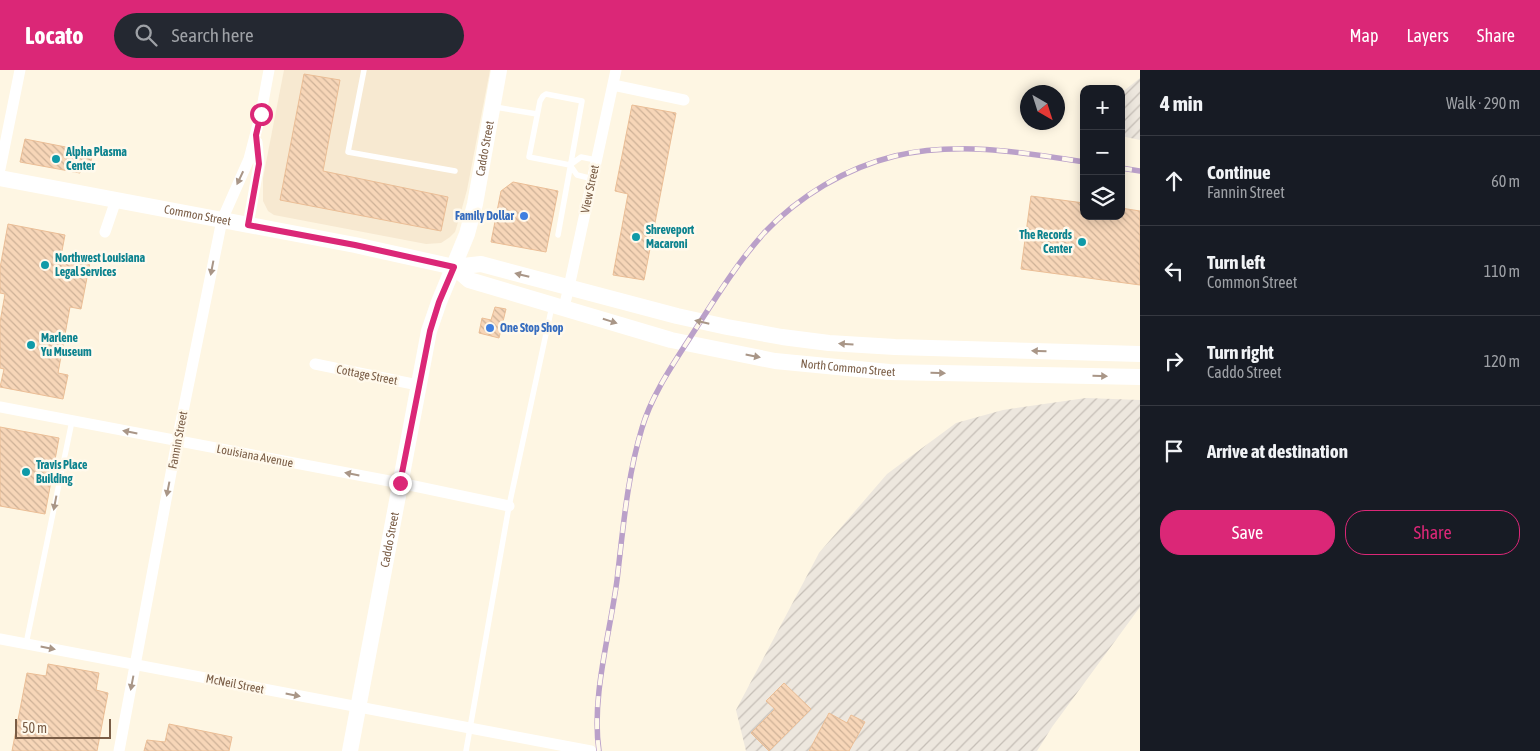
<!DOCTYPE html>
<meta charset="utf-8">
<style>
:root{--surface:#171b24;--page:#242831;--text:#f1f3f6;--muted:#9ea1a6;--line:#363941;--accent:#db2777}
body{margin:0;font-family:"Asap Condensed",sans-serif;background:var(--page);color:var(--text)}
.controls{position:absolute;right:15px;top:15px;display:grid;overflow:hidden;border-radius:10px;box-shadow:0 2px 12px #0003}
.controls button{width:45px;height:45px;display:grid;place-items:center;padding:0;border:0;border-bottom:1px solid var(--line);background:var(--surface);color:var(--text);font:25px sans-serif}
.compass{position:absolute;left:1020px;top:15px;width:45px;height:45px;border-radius:50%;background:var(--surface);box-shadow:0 2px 12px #0003;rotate:141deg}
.scale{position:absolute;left:15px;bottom:12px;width:96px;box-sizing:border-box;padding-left:5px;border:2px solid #7a5d46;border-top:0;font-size:14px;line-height:18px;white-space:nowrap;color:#7a5d46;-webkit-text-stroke:4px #fff9ec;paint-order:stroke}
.stop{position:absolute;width:15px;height:15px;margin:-11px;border:4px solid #db2777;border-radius:50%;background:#fff}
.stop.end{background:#db2777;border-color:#fff;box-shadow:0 1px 5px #0008}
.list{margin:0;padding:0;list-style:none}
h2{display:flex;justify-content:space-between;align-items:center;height:65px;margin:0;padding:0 20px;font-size:21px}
h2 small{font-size:16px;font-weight:400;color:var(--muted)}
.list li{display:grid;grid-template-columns:32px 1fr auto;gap:15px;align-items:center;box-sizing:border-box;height:90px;padding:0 20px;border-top:1px solid var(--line)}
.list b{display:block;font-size:19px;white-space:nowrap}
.list p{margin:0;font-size:16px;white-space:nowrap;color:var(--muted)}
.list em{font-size:16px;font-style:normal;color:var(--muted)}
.actions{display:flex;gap:10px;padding:15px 20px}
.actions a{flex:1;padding:11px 0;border:1px solid var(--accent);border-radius:20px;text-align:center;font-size:18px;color:var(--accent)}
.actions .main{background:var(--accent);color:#fff}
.icon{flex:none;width:28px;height:28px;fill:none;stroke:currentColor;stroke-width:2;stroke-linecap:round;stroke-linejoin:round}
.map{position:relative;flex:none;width:1140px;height:681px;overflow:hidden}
header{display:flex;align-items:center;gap:30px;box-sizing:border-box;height:70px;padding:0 25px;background:var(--accent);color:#fff}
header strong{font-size:24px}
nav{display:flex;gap:28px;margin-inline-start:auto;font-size:18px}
.search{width:350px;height:45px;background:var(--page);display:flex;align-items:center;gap:12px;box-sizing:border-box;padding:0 18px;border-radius:28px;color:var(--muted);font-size:19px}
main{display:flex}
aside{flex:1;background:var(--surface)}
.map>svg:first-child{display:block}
.residential{fill:#f7e9d1}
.industrial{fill:url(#industrial-furrows)}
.building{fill:url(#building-back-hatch);stroke:#ebbe96}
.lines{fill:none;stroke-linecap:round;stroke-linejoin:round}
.lane{stroke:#fff;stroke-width:5.5}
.street{stroke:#fff;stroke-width:11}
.secondary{stroke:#fff;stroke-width:16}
.rail-casing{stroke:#baa0c9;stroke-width:5.5}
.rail{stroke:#fff9ec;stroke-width:4;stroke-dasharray:11;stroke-linecap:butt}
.oneway{fill:#a99687}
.route{stroke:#db2777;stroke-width:6}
.culture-dot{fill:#0f9aa8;stroke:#fff9ec;stroke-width:2}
.shop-dot{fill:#3f7fe0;stroke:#fff9ec;stroke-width:2}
.labels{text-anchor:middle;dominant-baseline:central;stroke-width:5;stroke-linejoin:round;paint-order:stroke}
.street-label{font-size:12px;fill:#7a5d46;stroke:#fff9ec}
.culture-label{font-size:12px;font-weight:bold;fill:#0d838f;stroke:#fff9ec;text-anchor:start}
.shop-label{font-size:12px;font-weight:bold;fill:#366cbe;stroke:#fff9ec;text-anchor:end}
</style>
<header>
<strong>Locato</strong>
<div class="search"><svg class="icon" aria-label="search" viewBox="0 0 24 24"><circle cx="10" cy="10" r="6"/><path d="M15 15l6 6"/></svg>Search here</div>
<nav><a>Map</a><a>Layers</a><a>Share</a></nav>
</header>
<main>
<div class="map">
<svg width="1140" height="681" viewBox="0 0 1140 681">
<defs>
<pattern id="industrial-furrows" width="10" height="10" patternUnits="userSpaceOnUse" patternTransform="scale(1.25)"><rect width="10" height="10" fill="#ede7de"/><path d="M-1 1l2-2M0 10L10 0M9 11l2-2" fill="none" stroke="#c5beb6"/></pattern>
<pattern id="building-back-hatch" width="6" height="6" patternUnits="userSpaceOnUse" patternTransform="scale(1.25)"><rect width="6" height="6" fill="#f7d6b8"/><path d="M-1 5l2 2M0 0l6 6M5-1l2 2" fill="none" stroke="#cdb197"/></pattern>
</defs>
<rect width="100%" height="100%" fill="#fef6e3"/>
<path class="residential" d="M 284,0 L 490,0 L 467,120 L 459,149 L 455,162 L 450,167 L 441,173 L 426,174 L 274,145 L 268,141 L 263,131 L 263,108 Z"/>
<path class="industrial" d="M 1140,8 L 1140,70 L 1121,66 L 1121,23 Z
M 1086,328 L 1140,330 L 1140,537 L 1052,657 L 1037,681 L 746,681 L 736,640 L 819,483 L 887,404 L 956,353 L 1003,340 Z"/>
<path class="building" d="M 304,4 L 340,10 L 323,101 L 448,127 L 441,161 L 280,130 Z
M 632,35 L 676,43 L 644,210 L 613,205 L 628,124 L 615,121 Z
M 25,69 L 86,81 L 85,84 L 92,86 L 90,97 L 82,96 L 80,103 L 20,92 Z
M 513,112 L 558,121 L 546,182 L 491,172 L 501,121 Z
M 1031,126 L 1084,133 L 1084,146 L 1121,146 L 1121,138 L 1140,141 L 1140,215 L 1021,199 Z
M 8,154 L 65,165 L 61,186 L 90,192 L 81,239 L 70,237 L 58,303 L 68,305 L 63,329 L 0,317 L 4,299 L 0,298 L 0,252 L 5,224 L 0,223 L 0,198 Z
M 495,237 L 506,239 L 499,268 L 479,263 L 482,248 L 491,250 Z
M 0,357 L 59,368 L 45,444 L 0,436 Z
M 48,594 L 99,603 L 96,620 L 108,623 L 97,681 L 12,681 L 27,603 L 46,606 Z
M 784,613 L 811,639 L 769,681 L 751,663 L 775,639 L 766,631 Z
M 829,643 L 847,653 L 851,645 L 865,652 L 849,681 L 809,681 Z
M 169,654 L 232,667 L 229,681 L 144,681 L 147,670 L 165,672 Z"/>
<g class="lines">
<path class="lane" d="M 364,0 L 348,82 L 455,101
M 495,37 L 537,44
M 593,109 L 577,105 L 570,95 L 581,87 L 596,90
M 558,165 L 582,31 L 546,24 L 543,26 L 540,31 L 529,87 L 570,95
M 26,574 L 72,351
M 466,681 L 509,436 L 552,236"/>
<path class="street" d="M 613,15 L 684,30
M 0,99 L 20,0
M 248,155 L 259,94 L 257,72
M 105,162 L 116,130
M 564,237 L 569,217 L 616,0
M 315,294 L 418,315
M 0,337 L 400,413 L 509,436
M 0,569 L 591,681
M 119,681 L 177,371 L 222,150 L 249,89 L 261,43 L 269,0"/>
<g class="secondary">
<path id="s1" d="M 0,108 L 355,175 L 454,197 L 481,194 L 677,246 L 727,257 L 782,267 L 829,273 L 895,277 L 1140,284"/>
<path id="s2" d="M 454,197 L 469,210 L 671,270 L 775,291 L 889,302 L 1140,307"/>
<path id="s3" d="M 350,681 L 429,261 L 439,232 L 467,164 L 475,134 L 499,0"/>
</g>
<g class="rail-casing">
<path id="rail" d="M 1121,98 L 1140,101
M 599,681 C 591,628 610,564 617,510 C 623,460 627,407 642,358 C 652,324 674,293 693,263 C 715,229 737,193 764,163 C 799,126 846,98 895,86 C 957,71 1021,82 1084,92"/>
</g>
<use href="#rail" class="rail"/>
</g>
<defs><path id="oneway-solid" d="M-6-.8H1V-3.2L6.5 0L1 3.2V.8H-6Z" transform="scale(1.25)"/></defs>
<g class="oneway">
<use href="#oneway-solid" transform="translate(240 108) rotate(115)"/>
<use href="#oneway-solid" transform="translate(212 198) rotate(101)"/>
<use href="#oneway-solid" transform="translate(522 205) rotate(-166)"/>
<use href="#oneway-solid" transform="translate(610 251) rotate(17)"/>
<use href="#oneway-solid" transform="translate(702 252) rotate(-167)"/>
<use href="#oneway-solid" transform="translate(846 274) rotate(-176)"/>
<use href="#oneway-solid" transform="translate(1039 281) rotate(-178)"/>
<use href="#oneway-solid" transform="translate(753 286) rotate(11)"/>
<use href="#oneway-solid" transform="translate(938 303) rotate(1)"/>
<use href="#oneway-solid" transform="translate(1100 306) rotate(1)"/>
<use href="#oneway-solid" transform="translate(130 362) rotate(-169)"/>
<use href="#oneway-solid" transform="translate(352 404) rotate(-169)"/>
<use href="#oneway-solid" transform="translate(168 419) rotate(101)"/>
<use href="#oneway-solid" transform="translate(55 433) rotate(101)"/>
<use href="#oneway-solid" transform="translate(48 578) rotate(11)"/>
<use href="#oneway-solid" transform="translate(132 613) rotate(101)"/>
<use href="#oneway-solid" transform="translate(293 625) rotate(11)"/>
</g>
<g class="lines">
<path class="route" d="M 261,44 L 256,65 L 259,94 L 248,155 L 355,175 L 454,197 L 439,232 L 430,261 L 400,413"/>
</g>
<g class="culture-dot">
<circle cx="56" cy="89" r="5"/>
<circle cx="636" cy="167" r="5"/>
<circle cx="1082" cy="172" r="5"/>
<circle cx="45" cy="195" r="5"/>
<circle cx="31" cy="275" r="5"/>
<circle cx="26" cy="402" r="5"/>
</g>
<g class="shop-dot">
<circle cx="524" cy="146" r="5"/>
<circle cx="490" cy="258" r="5"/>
</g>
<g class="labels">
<g class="street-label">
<text stroke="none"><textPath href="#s3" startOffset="619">Caddo Street</textPath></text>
<text transform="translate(590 119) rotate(-78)">View Street</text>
<text stroke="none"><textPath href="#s1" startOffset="201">Common Street</textPath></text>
<text stroke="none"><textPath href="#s2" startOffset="410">North Common Street</textPath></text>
<text transform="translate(367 305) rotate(11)">Cottage Street</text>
<text transform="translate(178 370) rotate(-79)">Fannin Street</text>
<text transform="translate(255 386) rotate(11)">Louisiana Avenue</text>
<text stroke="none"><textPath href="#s3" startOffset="215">Caddo Street</textPath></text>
<text transform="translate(235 614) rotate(11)">McNeil Street</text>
</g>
<g class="culture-label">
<text x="66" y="82">Alpha Plasma<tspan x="66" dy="14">Center</tspan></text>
<text x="646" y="160">Shreveport<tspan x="646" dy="14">Macaroni</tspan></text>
<text x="1072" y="165" text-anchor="end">The Records<tspan x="1072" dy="14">Center</tspan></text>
<text x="55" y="188">Northwest Louisiana<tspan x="55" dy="14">Legal Services</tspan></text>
<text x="41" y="268">Marlene<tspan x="41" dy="14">Yu Museum</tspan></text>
<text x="36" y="395">Travis Place<tspan x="36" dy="14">Building</tspan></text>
</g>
<g class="shop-label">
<text x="514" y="146">Family Dollar</text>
<text x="500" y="258" text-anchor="start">One Stop Shop</text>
</g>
</g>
</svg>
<div class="controls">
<button>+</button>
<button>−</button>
<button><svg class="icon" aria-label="layers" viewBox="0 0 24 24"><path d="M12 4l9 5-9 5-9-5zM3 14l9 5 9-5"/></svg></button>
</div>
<svg class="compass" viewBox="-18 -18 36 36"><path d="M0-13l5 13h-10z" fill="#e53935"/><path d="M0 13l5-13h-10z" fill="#9ea1a6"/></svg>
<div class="scale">50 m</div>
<div class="stop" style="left:261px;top:44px"></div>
<div class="stop end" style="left:400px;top:413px"></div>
</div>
<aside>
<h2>4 min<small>Walk · 290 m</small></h2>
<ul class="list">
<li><svg class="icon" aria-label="ahead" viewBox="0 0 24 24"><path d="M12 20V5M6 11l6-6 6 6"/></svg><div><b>Continue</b><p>Fannin Street</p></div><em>60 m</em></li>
<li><svg class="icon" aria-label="left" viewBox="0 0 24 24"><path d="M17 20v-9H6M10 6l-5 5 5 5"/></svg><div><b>Turn left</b><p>Common Street</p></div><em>110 m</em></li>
<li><svg class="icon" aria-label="right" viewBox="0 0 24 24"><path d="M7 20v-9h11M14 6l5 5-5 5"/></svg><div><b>Turn right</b><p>Caddo Street</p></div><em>120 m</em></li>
<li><svg class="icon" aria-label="arrive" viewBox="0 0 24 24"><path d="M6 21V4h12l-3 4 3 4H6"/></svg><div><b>Arrive at destination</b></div></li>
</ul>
<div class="actions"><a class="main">Save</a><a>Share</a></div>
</aside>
</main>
